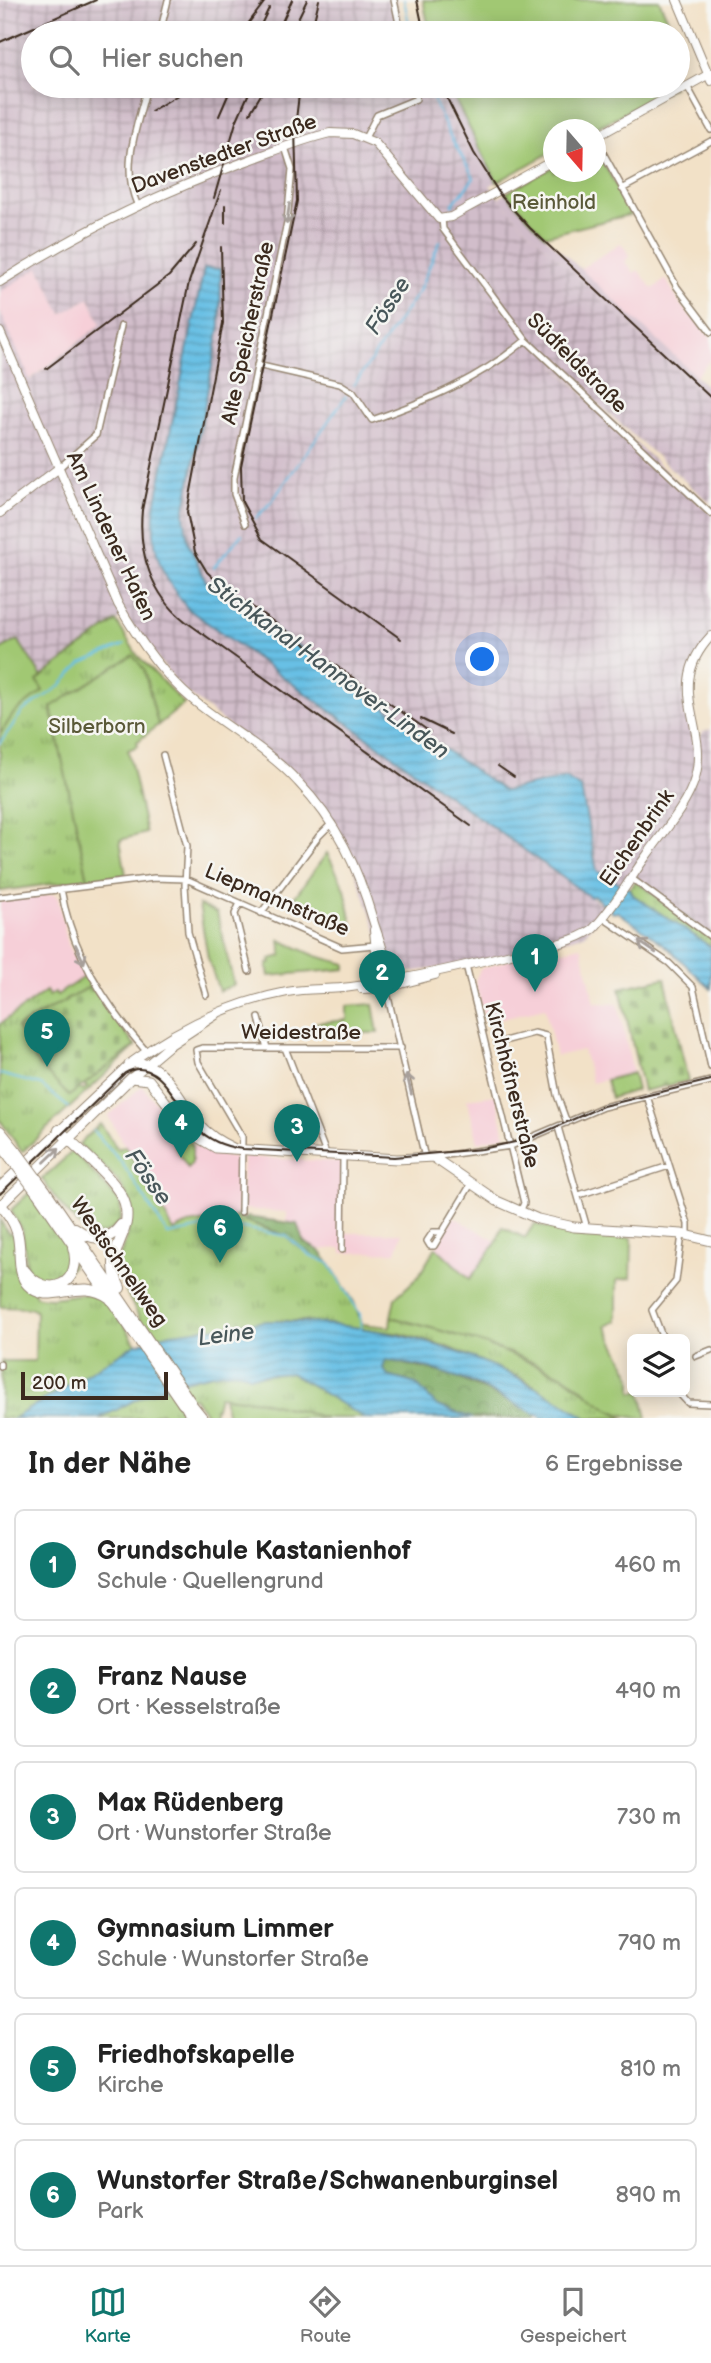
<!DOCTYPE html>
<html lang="de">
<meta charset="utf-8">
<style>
:root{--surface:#fff;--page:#f2f2f2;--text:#222;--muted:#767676;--line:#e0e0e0;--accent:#0f766e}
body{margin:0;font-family:"Balsamiq Sans",sans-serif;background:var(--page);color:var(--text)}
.controls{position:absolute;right:21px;bottom:21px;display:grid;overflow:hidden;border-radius:10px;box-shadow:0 4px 18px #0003}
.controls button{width:63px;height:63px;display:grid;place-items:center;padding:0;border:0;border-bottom:2px solid var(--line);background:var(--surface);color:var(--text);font:35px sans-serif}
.compass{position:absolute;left:543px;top:119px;width:63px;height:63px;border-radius:50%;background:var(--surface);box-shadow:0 4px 18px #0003;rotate:160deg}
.scale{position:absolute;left:21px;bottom:18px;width:147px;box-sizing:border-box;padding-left:7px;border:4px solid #3b2a1e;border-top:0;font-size:19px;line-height:24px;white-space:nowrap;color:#3b2a1e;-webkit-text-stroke:5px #f6f6f2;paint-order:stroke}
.you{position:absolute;left:483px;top:660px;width:24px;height:24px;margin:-18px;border:5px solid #fff;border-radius:50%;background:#1a73e8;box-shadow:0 0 0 10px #1a73e833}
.badge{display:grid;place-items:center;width:46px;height:46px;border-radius:50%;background:var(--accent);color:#fff;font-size:23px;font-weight:700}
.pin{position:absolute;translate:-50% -58px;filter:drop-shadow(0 2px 4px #0008)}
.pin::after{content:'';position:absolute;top:37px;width:24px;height:21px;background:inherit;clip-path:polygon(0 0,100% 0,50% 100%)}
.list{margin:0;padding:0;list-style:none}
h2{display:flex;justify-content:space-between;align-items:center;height:91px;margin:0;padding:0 28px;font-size:30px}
h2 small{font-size:23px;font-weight:400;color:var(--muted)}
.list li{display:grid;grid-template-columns:46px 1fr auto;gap:21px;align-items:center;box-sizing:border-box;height:112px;margin:0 14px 14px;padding:0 14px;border:2px solid var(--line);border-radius:10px}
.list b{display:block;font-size:26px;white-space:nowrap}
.list p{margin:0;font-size:23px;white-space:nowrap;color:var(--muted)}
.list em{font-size:23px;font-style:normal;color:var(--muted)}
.icon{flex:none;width:38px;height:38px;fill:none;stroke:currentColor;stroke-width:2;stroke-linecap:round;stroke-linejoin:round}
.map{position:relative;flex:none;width:711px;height:1418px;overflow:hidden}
.search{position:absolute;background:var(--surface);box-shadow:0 4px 18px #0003;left:21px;right:21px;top:21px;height:77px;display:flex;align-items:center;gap:18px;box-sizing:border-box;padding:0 24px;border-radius:38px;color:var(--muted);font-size:26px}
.sheet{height:847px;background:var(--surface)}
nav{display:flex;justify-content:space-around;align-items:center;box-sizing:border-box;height:98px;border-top:2px solid var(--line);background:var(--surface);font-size:19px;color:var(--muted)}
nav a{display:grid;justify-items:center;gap:4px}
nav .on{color:var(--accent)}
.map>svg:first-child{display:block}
.built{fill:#f6cfd8}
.industrial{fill:url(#industrial-grid);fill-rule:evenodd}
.railway{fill:#d1bdca}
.grass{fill:url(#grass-tufts);stroke:#6e7948;stroke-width:2}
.forest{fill:url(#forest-crowns);stroke:#5e6b42;stroke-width:2}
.cemetery{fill:url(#cemetery-stones);stroke:#6e7948;stroke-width:2}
.garden{fill:#a1c873;stroke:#6e7948;stroke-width:2}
.water{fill:url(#water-rules);stroke:#527582;stroke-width:2}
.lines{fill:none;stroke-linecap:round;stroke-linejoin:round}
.stream{stroke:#68c0e5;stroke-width:2}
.street-casing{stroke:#968672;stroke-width:8}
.secondary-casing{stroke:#968672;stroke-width:10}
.primary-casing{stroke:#968672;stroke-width:11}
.highway-casing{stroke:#968672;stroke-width:12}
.street{stroke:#fff;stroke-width:5}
.secondary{stroke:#fff;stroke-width:8}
.primary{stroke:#fff;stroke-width:9}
.highway{stroke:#fff;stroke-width:10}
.tram{stroke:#3b2a1e;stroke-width:2}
.rail{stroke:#3b2a1e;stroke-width:2}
.highway-bridge-casing{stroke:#968672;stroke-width:12;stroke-linecap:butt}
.highway-bridge{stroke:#fff;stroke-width:10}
.oneway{stroke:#a79f9a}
.labels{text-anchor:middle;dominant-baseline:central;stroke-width:5;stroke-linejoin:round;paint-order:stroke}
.street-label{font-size:21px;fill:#3b2a1e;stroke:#f6f6f2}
.park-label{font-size:21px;fill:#5a5938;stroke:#f6f6f2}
.water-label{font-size:23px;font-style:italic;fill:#48575a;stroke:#f6f6f2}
</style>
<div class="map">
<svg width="711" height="1418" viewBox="0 0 711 1418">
<defs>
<pattern id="industrial-grid" width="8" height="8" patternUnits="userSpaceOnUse" patternTransform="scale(1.75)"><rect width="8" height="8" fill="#d1bdca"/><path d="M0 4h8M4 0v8" fill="none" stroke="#ab9aa3"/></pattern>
<pattern id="grass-tufts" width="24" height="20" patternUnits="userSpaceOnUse" patternTransform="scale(1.75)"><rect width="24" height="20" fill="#a1c873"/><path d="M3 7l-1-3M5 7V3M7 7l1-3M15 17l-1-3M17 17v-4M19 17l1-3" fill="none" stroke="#84a35e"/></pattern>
<pattern id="forest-crowns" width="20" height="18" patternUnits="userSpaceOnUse" patternTransform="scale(1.75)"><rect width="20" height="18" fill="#80ac65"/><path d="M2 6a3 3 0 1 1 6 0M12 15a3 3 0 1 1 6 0" fill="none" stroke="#6a8c53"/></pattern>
<pattern id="cemetery-stones" width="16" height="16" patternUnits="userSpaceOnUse" patternTransform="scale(1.75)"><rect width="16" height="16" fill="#a1c873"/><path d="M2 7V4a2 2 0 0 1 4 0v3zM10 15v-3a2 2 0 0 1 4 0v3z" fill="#84a35e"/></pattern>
<pattern id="water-rules" width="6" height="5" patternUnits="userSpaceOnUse" patternTransform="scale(1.75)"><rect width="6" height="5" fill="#68c0e5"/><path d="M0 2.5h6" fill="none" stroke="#579cb9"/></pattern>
</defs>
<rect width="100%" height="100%" fill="#f6f6f2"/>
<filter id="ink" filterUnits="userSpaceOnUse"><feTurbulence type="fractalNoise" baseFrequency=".0143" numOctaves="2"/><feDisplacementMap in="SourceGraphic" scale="14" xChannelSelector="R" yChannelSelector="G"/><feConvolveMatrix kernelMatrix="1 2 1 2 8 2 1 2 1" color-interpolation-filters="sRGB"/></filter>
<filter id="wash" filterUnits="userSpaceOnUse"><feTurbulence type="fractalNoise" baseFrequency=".00686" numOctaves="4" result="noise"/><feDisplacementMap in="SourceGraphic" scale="28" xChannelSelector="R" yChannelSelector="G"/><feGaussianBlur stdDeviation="1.57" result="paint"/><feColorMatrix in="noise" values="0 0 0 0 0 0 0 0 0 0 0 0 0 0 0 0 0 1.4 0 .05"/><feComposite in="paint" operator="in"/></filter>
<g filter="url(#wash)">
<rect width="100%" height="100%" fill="#f2e1c7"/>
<path class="built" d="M 621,243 L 630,255 L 625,262 L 634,273 L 638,270 L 653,289 L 666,279 L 680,304 L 711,338 L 711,359 L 696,376 L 580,269 Z
M 39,266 L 62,314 L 89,298 L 101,324 L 29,380 L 0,311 L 0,292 Z
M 54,894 L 58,898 L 68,944 L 85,976 L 57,995 L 49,996 L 46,992 L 0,1024 L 0,901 Z
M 581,946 L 595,1003 L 618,1004 L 633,1073 L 592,1083 L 583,1050 L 556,1056 L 545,1008 L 485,1022 L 475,981 L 480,969 L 518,957 L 519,961 Z
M 142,1086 L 189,1143 L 214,1154 L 238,1159 L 237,1217 L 188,1224 L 174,1231 L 108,1116 Z
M 496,1095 L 505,1136 L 478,1142 L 467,1099 Z
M 243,1157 L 342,1162 L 342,1233 L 402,1233 L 396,1252 L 342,1253 L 342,1248 L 315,1250 L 300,1237 L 297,1224 L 287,1223 L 287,1212 L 241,1209 Z
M 453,1216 L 497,1242 L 471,1280 L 436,1247 Z"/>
<path class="industrial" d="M 0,0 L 396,0 L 404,33 L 33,33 L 33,86 L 421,86 L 425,97 L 439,93 L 470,157 L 499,198 L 524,226 L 711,403 L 711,504 L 549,361 L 711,514 L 711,636 L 689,676 L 697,742 L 703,732 L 711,729 L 711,937 L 631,878 L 584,935 L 466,965 L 392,974 L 347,848 L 297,780 L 181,688 L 124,616 L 42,677 L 18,640 L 0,649 L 0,311 L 30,380 L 101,324 L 89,298 L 62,314 L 39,267 L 0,292 ZM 207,582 L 504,791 L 581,788 L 604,906 L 188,609 Z"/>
<path class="railway" d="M 436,86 L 448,86 L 497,182 L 489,186 L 470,157 Z
M 506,193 L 545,236 L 711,390 L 711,403 L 524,226 L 499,198 Z"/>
<path class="grass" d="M 116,621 L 137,655 L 184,704 L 158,725 L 144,670 L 51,707 L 88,879 L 0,891 L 0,734 L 13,713 L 24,704 L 36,681 Z
M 636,881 L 711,937 L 711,947 L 633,895 L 630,889 Z
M 85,976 L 93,985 L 17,1027 L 69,1096 L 79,1088 L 82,1091 L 87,1087 L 84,1084 L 135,1044 L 136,1046 L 22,1152 L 0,1120 L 0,1024 L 46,991 L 49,996 L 55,992 L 57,995 Z
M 165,1116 L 192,1144 L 192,1163 L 188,1168 L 175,1147 L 180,1144 L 175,1146 L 169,1136 L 173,1132 L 169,1135 L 158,1118 Z
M 100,1124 L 118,1149 L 125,1146 L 174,1231 L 188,1224 L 236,1217 L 240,1213 L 243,1220 L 286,1236 L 298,1247 L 329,1263 L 354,1302 L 362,1324 L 390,1327 L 391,1317 L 475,1340 L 561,1375 L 623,1418 L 587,1418 L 523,1379 L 445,1346 L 402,1334 L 306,1321 L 268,1321 L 157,1338 L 148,1325 L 143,1325 L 115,1270 C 121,1252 131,1230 131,1212 C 132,1186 96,1161 79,1144 Z
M 73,1151 L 120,1202 L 121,1219 C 94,1262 58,1201 42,1179 Z
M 30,1192 L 68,1244 L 72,1266 L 61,1280 L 48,1284 L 28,1271 L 22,1231 L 11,1210 Z
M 0,1220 L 8,1233 L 14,1233 L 36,1296 C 49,1300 60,1297 73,1295 C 109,1289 119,1318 136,1344 L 14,1418 L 0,1418 L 2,1361 L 35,1361 L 36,1312 L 32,1308 L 0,1307 Z
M 234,1370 L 291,1373 L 364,1418 L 326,1418 L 261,1401 L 219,1396 L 213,1418 L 209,1418 L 194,1397 L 175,1401 L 188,1418 L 166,1418 L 161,1412 L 146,1418 L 98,1418 C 139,1395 187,1377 234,1370 Z"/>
<path class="forest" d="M 246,1217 L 297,1224 L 304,1242 L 320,1251 L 329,1263 L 310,1255 L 286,1236 L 244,1220 Z
M 386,1360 L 449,1374 L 537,1414 L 534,1418 L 472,1418 L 437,1406 L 416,1384 L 388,1376 L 383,1368 Z"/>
<path class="cemetery" d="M 665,978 L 688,1081 L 643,1091 L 620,988 Z
M 93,985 L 135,1046 L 69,1096 L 38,1064 L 17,1028 Z"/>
<path class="garden" d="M 423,0 L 659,0 L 674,33 L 430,33 Z
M 448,86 L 674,86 L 594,129 L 554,130 L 553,151 L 497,182 Z
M 596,150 L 632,214 L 545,236 L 506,193 L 553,167 L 554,172 L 596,172 Z
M 18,640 L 42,677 L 37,681 L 43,691 L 14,713 L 0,734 L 0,649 Z
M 133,655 L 144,670 L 158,725 L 137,742 L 138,746 L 128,750 L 146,833 L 120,840 L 126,875 L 88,879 L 51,707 Z
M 327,853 L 345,889 L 353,929 L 291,902 Z
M 199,905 L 217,913 L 234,985 L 219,991 L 208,958 Z
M 280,940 L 316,956 L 346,964 L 346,969 L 269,976 L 267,964 L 271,963 L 270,959 L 282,956 Z
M 373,1004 L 378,1033 L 319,1033 L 316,1023 L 347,1020 L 347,1006 Z
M 633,1073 L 637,1090 L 611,1098 L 606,1080 Z
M 534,1224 L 571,1234 L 632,1238 L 631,1278 L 617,1280 L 617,1321 L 606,1326 L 632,1377 L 632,1392 L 641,1392 L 647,1418 C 600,1418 596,1392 559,1374 C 505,1348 448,1332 391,1317 L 395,1298 L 418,1277 L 436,1247 L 470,1279 L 496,1243 L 502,1227 L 525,1238 Z
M 224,1397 L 261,1401 L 326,1418 L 228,1418 Z"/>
<path class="water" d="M 204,268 L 221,269 L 220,326 L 184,514 L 188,542 L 206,581 L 504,791 L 566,778 L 581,788 L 597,871 L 630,889 L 633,895 L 711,947 L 711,989 L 666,946 L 618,912 L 613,913 L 594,896 L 590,897 L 188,609 C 161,575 151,554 154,510 Z
M 268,1321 C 390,1322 485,1351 587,1418 L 543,1418 L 474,1383 L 430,1368 L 386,1360 L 383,1368 L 388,1376 L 416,1384 L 437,1406 L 472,1418 L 364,1418 L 291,1373 L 249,1376 C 233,1361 161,1388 141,1397 C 127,1403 110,1416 96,1418 C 71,1418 40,1418 14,1418 L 136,1344 L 171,1333 Z"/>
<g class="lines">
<path class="stream" d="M 404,0 L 411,33
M 427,86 L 450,136 L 474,178 L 452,205
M 354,385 L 419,291 L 440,241
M 256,518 L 272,501 L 346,396
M 214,567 L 242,534
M 0,743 L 23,711 L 59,687 L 82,663 L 124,645
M 0,1074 L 41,1085 L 68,1107
M 93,1131 L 122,1163 L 168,1235 L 221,1224 L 286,1236 L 310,1255 L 329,1263 L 360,1314 L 361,1329"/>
</g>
</g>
<g filter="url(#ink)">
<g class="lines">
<g class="street-casing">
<path id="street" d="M 394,0 L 401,33
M 160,33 L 168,0
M 687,86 L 711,130
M 365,138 L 377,115 L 416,99 L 416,86
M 596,140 L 677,287 L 711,332
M 622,189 L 711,141
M 137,204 C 120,165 138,125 147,86
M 442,219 L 443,229 L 526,340 L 711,514
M 257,365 L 340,384 L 353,392 L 372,420 C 429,400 479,379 526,340
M 59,468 L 96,435 L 121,326
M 245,524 L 234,494 L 234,478 L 287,222 L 292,169 L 285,147
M 163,755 L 187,846 L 185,885 L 188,932 L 206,995
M 631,878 L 711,937
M 61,889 C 71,950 105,1005 146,1051
M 0,897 L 154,878 L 186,879 L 342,948 L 375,945
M 240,903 L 235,914 L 249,971
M 261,913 L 319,836 L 332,823
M 603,918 L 669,963 L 693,987 L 711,1067
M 466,965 L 524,1203 L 520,1212
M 386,988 L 425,1158
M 259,1018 L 267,1048
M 497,1043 L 534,1033 L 546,1036 L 557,1095 L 567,1123
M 285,1048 L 327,1156
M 647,1096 L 688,1224 L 688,1235
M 558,1127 L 587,1228
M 433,1157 L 511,1146 L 603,1107 L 711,1081
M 579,1195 L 669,1166
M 241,1212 L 242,1137 L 198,1062 L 196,1050 L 202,1048 L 401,1048
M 442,1232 L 433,1232 L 427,1241 L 430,1246 L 434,1246 L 471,1184
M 342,1250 L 343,1156
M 663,1339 L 652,1310 L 676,1281 L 682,1234
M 696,1356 L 711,1350
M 0,1364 L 0,1366
M 678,1392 L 688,1403 L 711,1404"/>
</g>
<g class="secondary-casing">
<path id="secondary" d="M 677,0 L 711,81
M 596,137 L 711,73
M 0,282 C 78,232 157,194 244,162 C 272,152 300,140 330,133 L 353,134 L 375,143 L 439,219 L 451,217 L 554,160
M 0,332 L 118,604 C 138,639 162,674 193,700 C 227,728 268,749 298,782 C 337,822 358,868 373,920 C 379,941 392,966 386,988
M 0,513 L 59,468
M 374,930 L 376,951 L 385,985
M 362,989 L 386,988 L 435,975
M 129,1064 C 176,1029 229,1003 287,992 C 308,988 330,990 351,987 C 403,980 456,968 507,955 C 534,948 570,945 593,929 C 614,907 629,880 647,855 C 663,832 687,806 695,778 C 710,726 663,687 711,636
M 131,1078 L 169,1046 L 216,1015"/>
</g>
<g class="primary-casing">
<path id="primary" d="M 0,1187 L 132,1063 C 165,1059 180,1103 199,1124 C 208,1135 222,1143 235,1149
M 1,1205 L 131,1078 L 149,1080 L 190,1133 L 216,1148 L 397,1159 L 433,1157 L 497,1201 L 538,1219 L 574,1227 L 682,1234 L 711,1241
M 191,1403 L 203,1418
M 184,1404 L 192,1418"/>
</g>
<g class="highway-casing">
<path id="highway" d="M 59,1130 C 76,1147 119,1182 125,1204 C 134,1236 101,1249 120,1288
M 0,1131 L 17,1152
M 0,1143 L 11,1158
M 45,1190 L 191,1403
M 39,1195 L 183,1404
M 0,1204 C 7,1212 14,1221 17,1232 C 22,1248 16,1273 28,1285 C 49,1308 79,1275 110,1298
M 75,1228 C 91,1240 108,1244 121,1225
M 25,1271 C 47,1301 84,1284 73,1247"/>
</g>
<use href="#street" class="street"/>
<use href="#secondary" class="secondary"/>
<use href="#primary" class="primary"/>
<use href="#highway" class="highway"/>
<path class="tram" d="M 0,1194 L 125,1073 C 158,1054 178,1106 195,1126 C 208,1140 224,1147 243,1149 L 394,1157 L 482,1149 L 529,1139 L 603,1106 L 711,1080"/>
<path class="rail" d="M 417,0 L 424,33
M 241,33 L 266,0
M 257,33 L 269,8
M 277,33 L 292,0
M 291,33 L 307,0
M 311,33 L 319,0
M 0,42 L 96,0
M 300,86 L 295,128 L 297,201 L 241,466 L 242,502 L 262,539 L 401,639
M 441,86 L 474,153 L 501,196 L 530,228 L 711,398
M 151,111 L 193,86
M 250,113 L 266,86
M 219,116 L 232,86
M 221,190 L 189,282 L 142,510 C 138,553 151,594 185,621 L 471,826
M 214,198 L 236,122 L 252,86
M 225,223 L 225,205
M 221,247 L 223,323 L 187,512 L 195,552 L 207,572 L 221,585 L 430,732
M 46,369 L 169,276 L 196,244
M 421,719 L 452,734
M 498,766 L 514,777"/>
<g class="highway-bridge-casing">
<path id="highway-bridge" d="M 17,1152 L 45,1190
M 11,1158 L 39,1195"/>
</g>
<use href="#highway-bridge" class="highway-bridge"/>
</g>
<defs><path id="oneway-shaft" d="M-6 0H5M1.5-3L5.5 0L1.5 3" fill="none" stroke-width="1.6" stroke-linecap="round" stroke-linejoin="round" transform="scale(1.75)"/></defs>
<g class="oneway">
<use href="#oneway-shaft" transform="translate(288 214) rotate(98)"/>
<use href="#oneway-shaft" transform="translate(647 947) rotate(-146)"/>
<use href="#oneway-shaft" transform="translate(80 954) rotate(65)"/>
<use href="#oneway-shaft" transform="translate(409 1084) rotate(-103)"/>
<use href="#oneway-shaft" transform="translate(52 1155) rotate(-44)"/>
</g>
</g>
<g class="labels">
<g class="street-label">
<text transform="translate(224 154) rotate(-20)">Davenstedter Straße</text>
<text transform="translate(248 333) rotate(-78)">Alte Speicherstraße</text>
<text transform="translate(577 363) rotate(45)">Südfeldstraße</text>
<text transform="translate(111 536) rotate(65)">Am Lindener Hafen</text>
<text transform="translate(637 838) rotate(-55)">Eichenbrink</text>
<text transform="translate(277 900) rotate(23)">Liepmannstraße</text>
<text x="301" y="1032">Weidestraße</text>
<text transform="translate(512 1085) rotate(76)">Kirchhöfnerstraße</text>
<text transform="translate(119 1262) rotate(55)">Westschnellweg</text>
</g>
<g class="park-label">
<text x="554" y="202">Reinhold</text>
<text x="97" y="726">Silberborn</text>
</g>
<g class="water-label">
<text transform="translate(388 306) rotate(-57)">Fösse</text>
<text transform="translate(328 668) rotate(36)">Stichkanal Hannover-Linden</text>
<text transform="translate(148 1177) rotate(55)">Fösse</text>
<text transform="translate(226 1335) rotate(-7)">Leine</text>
</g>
</g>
</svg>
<div class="controls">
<button><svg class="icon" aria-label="layers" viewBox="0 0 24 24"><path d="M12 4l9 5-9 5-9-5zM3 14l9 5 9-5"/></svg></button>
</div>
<svg class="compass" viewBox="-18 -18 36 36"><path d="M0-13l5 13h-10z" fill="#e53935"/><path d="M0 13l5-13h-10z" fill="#767676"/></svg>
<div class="scale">200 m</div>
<div class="you"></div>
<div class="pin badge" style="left:535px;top:992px">1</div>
<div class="pin badge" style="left:382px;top:1008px">2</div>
<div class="pin badge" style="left:297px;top:1162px">3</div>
<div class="pin badge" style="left:181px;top:1158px">4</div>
<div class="pin badge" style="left:47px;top:1067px">5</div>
<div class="pin badge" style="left:220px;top:1263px">6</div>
<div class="search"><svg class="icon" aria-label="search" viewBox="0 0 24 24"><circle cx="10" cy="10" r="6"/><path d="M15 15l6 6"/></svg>Hier suchen</div>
</div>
<section class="sheet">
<h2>In der Nähe<small>6 Ergebnisse</small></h2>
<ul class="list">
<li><span class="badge">1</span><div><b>Grundschule Kastanienhof</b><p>Schule · Quellengrund</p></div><em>460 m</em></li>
<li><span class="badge">2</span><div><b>Franz Nause</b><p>Ort · Kesselstraße</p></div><em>490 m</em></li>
<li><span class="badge">3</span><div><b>Max Rüdenberg</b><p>Ort · Wunstorfer Straße</p></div><em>730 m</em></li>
<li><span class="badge">4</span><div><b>Gymnasium Limmer</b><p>Schule · Wunstorfer Straße</p></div><em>790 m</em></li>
<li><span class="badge">5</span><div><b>Friedhofskapelle</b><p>Kirche</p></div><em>810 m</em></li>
<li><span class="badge">6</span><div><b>Wunstorfer Straße/Schwanenburginsel</b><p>Park</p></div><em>890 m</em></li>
</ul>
</section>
<nav>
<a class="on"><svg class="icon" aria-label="map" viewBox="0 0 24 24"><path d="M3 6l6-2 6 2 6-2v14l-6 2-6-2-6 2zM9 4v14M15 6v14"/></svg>Karte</a>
<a><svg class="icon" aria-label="directions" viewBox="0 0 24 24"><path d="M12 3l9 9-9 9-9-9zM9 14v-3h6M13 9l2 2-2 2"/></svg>Route</a>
<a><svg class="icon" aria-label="saved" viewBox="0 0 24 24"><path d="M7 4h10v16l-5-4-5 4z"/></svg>Gespeichert</a>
</nav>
